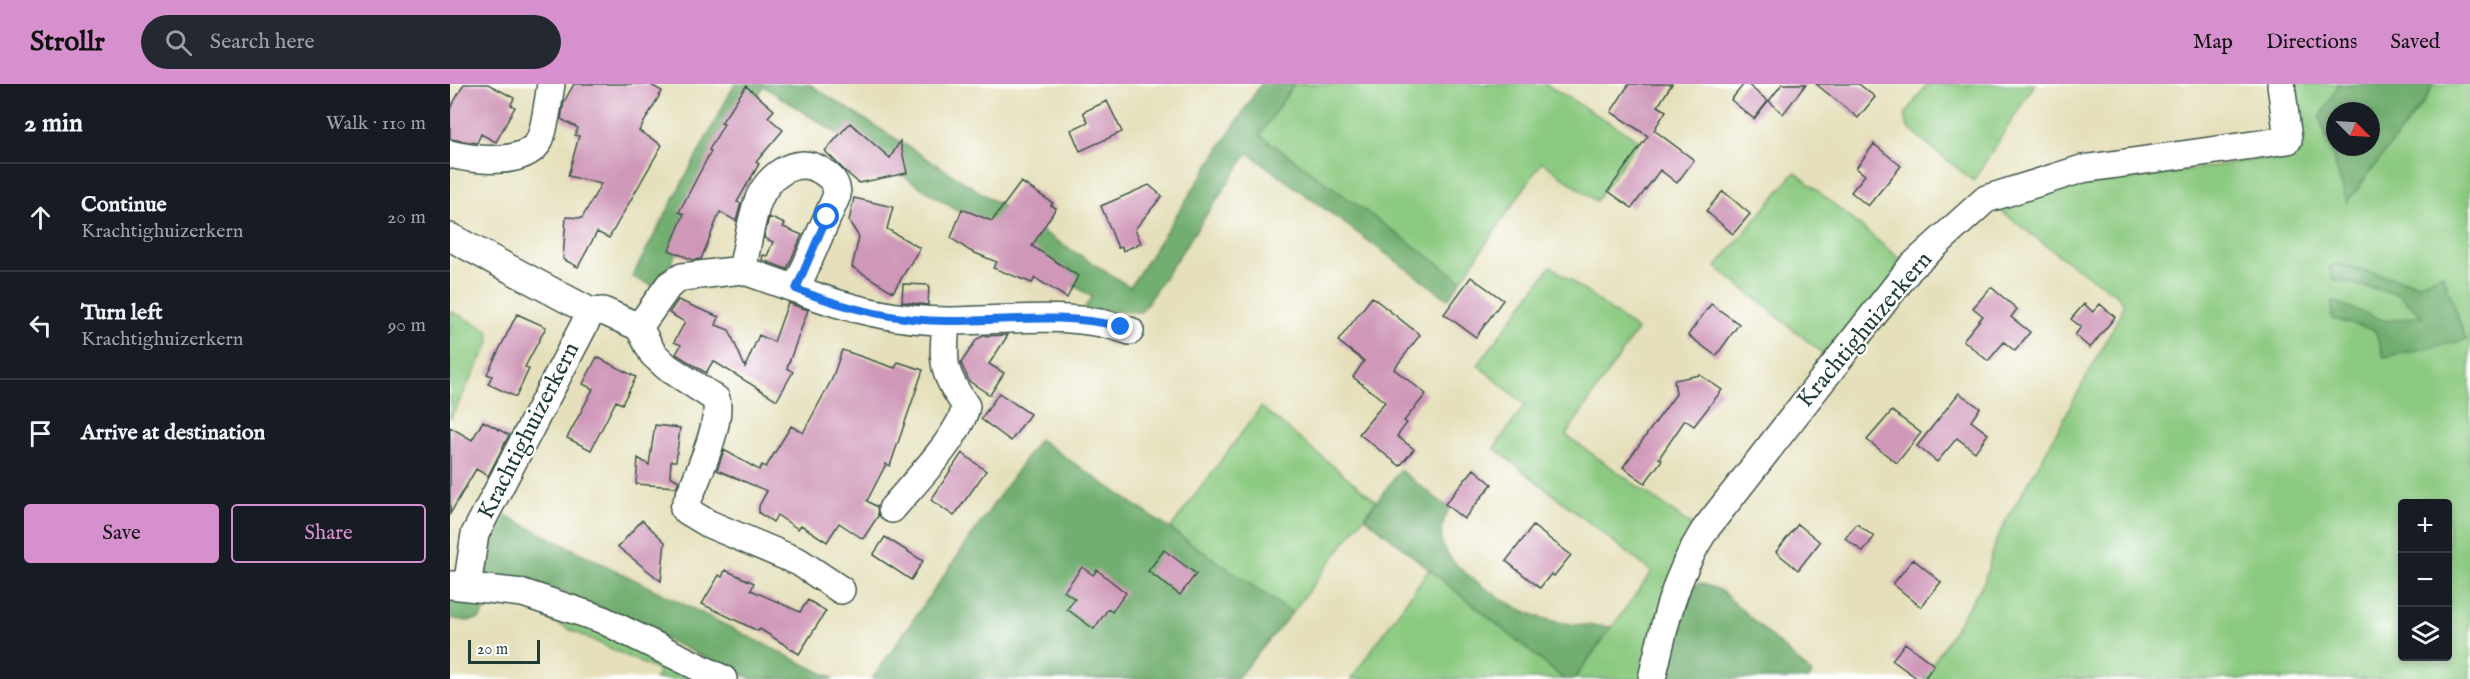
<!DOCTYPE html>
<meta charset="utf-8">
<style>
:root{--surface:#171b24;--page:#242831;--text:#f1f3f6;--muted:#9ea1a6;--line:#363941;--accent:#d690ce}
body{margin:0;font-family:"IM FELL English",serif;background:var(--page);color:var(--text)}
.controls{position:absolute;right:18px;bottom:18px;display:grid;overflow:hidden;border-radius:6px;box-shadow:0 3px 9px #0003}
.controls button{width:54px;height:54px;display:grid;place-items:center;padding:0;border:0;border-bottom:2px solid var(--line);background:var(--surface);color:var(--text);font:30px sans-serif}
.compass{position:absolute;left:1876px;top:18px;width:54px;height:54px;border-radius:50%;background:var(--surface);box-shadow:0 3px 9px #0003;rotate:114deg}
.scale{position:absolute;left:18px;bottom:15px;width:72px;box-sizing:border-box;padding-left:6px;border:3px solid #1f3d34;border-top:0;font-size:16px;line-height:21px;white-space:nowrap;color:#1f3d34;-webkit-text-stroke:4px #fff;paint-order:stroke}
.stop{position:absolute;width:18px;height:18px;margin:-14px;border:4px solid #1a73e8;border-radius:50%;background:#fff}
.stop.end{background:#1a73e8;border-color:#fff;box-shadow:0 2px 6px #0008}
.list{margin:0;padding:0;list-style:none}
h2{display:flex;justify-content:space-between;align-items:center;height:78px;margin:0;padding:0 24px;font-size:26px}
h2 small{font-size:20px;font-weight:400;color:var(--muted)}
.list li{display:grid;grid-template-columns:39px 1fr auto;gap:18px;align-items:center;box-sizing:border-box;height:108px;padding:0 24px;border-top:2px solid var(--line)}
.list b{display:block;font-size:22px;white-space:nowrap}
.list p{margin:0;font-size:20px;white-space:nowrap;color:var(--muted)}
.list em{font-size:20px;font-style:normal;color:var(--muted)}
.actions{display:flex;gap:12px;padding:18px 24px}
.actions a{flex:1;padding:14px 0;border:2px solid var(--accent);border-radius:6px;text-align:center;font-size:21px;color:var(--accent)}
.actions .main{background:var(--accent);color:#111}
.icon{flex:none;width:33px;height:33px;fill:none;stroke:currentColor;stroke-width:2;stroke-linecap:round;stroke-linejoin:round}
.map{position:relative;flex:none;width:2020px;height:595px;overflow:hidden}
header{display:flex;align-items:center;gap:36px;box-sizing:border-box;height:84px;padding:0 30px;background:var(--accent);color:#111}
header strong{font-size:28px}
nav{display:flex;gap:33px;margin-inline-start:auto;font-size:21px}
.search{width:420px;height:54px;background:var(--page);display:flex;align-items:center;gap:15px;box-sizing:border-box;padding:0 21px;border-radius:33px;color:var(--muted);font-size:22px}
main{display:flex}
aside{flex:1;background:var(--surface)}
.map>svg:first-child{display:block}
.green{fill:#8cca81;stroke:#56845a;stroke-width:1.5;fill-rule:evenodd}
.forest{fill:#71ae6f;stroke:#487652;stroke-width:1.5;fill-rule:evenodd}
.building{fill:#cf97b8}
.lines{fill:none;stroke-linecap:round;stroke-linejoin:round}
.street-casing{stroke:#3d5548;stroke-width:30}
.street{stroke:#fff;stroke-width:27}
.route{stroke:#1a73e8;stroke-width:8}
.labels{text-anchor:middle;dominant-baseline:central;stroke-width:4.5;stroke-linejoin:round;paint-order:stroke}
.street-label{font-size:24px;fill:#1f3d34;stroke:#fff}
</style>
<header>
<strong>Strollr</strong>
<div class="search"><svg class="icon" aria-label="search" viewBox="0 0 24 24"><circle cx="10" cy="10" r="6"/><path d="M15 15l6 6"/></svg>Search here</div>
<nav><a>Map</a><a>Directions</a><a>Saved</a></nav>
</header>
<main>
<aside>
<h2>2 min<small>Walk · 110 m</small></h2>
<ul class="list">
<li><svg class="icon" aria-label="ahead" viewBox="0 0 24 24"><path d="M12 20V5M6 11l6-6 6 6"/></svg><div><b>Continue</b><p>Krachtighuizerkern</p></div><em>20 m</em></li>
<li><svg class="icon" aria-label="left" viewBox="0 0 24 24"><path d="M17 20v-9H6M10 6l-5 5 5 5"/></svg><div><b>Turn left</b><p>Krachtighuizerkern</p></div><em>90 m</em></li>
<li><svg class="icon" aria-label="arrive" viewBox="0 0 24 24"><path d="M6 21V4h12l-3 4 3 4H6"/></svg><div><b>Arrive at destination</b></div></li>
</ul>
<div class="actions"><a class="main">Save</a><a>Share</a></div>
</aside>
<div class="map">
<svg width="2020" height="595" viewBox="0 0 2020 595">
<rect width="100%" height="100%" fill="#fff"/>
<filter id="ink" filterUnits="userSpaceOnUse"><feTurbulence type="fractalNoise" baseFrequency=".0167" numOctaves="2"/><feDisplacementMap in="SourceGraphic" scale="12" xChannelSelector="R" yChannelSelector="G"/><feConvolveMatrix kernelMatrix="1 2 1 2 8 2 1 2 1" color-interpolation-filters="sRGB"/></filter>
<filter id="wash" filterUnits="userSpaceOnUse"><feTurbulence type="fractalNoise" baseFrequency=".008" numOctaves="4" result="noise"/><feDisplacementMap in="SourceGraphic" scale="24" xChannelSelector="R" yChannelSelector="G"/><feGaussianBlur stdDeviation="1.35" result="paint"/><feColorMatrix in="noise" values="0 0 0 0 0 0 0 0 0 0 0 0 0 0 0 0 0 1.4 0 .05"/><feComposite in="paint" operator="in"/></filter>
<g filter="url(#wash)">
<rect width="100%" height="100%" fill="#e5e0bb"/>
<path class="green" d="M 844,0 L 1095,0 L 1189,56 L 1146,117 L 1092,78 L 1011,196 L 809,51 Z
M 1477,0 L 1585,0 L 1523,97 L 1458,44 L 1455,31 Z
M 1843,0 L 1889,0 L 1870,34 L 1898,117 L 1975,16 L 1984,0 L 2020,0 L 2020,595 L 1473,595 L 1534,498 L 1546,457 L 1554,440 L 1592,375 L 1672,227 L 1673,218 L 1667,211 L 1615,176 L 1538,117 L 1542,115 L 1852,69 ZM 1888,180 L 1968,200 L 2016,255 L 1934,273 L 1925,246 L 1882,218 L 1936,237 L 1972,232 L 1948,210 L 1884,195 L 1879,183 ZM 1952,420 L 1998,420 L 1998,572 L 1952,572 Z
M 1345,88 L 1456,180 L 1380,275 L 1266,183 Z
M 1101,182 L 1187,246 L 1116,351 L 1244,443 L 1193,595 L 1124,595 L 1202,488 L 1044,364 L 1075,321 L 1028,281 Z
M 0,227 L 38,246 L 40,258 L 0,335 Z
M 811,323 L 926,417 L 842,529 L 720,445 Z
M 979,485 L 1114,595 L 901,595 Z
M 99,529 L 117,534 L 248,595 L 205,595 L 209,587 L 95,534 Z"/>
<path class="forest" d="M 285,0 L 359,0 L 680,203 L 811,0 L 844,0 L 810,51 L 1011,196 L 998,215 L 798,69 L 691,228 L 633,226 L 642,213 L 313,2 L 212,196 L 206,203 L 182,193 Z
M 1889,0 L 1984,0 L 1975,16 L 1897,118 L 1870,33 ZM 1885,27 L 1921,27 L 1921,63 L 1885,63 Z
M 1888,180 L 1968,200 L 1993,190 L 2016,256 L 1934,273 L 1925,246 L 1882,235 L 1882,217 L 1936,237 L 1972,232 L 1948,210 L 1883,195 L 1879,183 Z
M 589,355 L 842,529 L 786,595 L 422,595 Z
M 950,386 L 999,424 C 994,436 989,446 992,459 C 998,485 1064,525 1089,533 C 1112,541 1138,541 1162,543 L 1124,595 L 1114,595 L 915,433 Z
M 56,432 L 384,595 L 302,595 L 111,507 L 35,493 L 44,460 Z
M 1249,499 L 1270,506 L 1362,590 L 1359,595 L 1209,595 L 1232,509 Z
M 0,513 L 42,518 L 29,535 L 17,537 L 0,534 Z"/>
<g id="blocks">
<path class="building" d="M 14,0 L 38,0 L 64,14 L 61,21 L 65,23 L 46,58 L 31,50 L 27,59 L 0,55 L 0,25 Z
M 124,0 L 199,0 L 212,7 L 189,47 L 212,61 L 159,154 L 147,148 L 128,183 L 113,175 L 116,133 L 132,134 L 151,100 L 118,92 L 129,52 L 125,51 L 128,44 L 111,35 L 114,18 Z
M 1179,0 L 1222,0 L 1208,22 L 1216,27 L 1204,46 L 1244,76 L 1227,99 L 1210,86 L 1182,124 L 1158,107 L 1198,52 L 1161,28 Z
M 1294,0 L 1297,0 L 1318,17 L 1304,35 L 1281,16 Z
M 1332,0 L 1356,0 L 1333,30 L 1319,17 Z
M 1366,0 L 1409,0 L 1425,13 L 1408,34 Z
M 296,2 L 324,26 L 318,33 L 333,46 L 306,78 L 309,80 L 287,118 L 291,119 L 286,137 L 270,128 L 251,175 L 243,176 L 219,166 L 234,130 L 229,128 L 261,67 L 259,66 L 274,40 L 271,39 Z
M 657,17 L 672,48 L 630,67 L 621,46 L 638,38 L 633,28 Z
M 400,39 L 440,74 L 450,57 L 457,89 L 409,99 L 396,88 L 375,67 Z
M 1424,60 L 1451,82 L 1418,122 L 1401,108 L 1415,91 L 1406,84 Z
M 571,98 L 603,119 L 601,121 L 606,124 L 582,162 L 628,192 L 617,214 L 585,194 L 582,199 L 543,184 L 547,178 L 520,167 L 501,154 L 512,125 L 542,137 Z
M 699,101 L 712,112 L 685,145 L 691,159 L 673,167 L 672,163 L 668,164 L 651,122 Z
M 1273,107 L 1300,130 L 1283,150 L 1256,127 Z
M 404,114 L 443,123 L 437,145 L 470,164 L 443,208 L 402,183 L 409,153 L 399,137 Z
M 319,133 L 335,140 L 333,143 L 352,151 L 337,185 L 312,176 L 313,171 L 317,172 L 323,158 L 314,154 Z
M 1021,193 L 1053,216 L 1026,253 L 994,230 Z
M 453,200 L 479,201 L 478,221 L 452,218 Z
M 1541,203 L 1567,225 L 1561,233 L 1580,248 L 1565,267 L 1554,258 L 1538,277 L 1513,256 L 1533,232 L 1523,224 Z
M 922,213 L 970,251 L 944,285 L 976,310 L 954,337 L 957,339 L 947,352 L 964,365 L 950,382 L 909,350 L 935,318 L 903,293 L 914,277 L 888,257 Z
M 228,216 L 269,233 L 266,241 L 279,246 L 295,283 L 309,251 L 324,258 L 338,219 L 358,226 L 337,284 L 343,288 L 327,316 L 263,277 L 256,289 L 226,270 L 231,261 L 224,258 L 235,238 L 219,229 Z
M 1261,220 L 1289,240 L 1266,272 L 1238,251 Z
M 1634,220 L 1643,228 L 1650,220 L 1665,233 L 1640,264 L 1625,251 L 1631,243 L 1621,235 Z
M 67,230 L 96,243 L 75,283 L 79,285 L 66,313 L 38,300 L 42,292 L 37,290 Z
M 558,251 L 539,280 L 554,289 L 540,311 L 519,297 L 511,279 L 527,255 L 533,252 Z
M 392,266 L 445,284 L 448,278 L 473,286 L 440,382 L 436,380 L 417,417 L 427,423 L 428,432 L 413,455 L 389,439 L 377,458 L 351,441 L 348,445 L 327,431 L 323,438 L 309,429 L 309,422 L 317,407 L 267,386 L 274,366 L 309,386 L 312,381 L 316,383 L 341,342 L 353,349 L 382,295 Z
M 147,273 L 186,293 L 172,320 L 166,317 L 141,366 L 117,354 L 143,305 L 133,300 Z
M 1250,291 L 1272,306 L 1244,342 L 1235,336 L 1209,374 L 1212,376 L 1195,399 L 1173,383 L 1226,310 L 1224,296 Z
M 549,309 L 580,330 L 561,357 L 531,335 Z
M 1509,309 L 1530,324 L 1521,337 L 1538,350 L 1525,368 L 1507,354 L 1487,378 L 1467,362 Z
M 1442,327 L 1471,349 L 1447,379 L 1417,356 Z
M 33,337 L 59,351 L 38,392 L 26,385 L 0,430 L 0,343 L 22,356 Z
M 205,341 L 230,344 L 226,377 L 221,377 L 220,392 L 229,397 L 226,403 L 186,400 L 188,374 L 199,381 Z
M 512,369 L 536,387 L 504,432 L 481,416 Z
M 1024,385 L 1042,400 L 1014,435 L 995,420 Z
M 192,436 L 215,458 L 211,497 L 168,463 Z
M 1348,440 L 1370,458 L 1348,486 L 1326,468 Z
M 1407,440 L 1424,453 L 1413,468 L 1395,454 Z
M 1083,442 L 1121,471 L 1104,492 L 1101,490 L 1090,504 L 1056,477 Z
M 435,453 L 473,477 L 461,496 L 423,471 Z
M 714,466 L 746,490 L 730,511 L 698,487 Z
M 1463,475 L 1491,498 L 1471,523 L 1443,500 Z
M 632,483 L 643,491 L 647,486 L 676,509 L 662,528 L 658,525 L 644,545 L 617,525 L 625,515 L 614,507 Z
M 275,486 L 304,499 L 301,506 L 350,528 L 358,516 L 376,527 L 349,570 L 310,545 L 308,547 L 252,520 L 269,491 L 272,493 Z
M 1455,559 L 1484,581 L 1474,595 L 1468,595 L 1442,576 Z"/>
</g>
</g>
<g filter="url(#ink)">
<use href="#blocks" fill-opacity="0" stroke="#3d5548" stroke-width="1.5"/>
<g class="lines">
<g class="street-casing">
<path id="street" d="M 0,70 C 24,76 71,82 88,59 C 94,51 99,12 101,0
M 0,153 L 141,228
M 346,205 C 394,224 446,237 498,237 C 559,237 621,226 680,247
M 189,243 L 219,201 L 232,193 L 292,186 L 346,205 L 387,111 C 387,98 380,92 370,86 C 345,71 317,93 308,117 C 300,139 297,164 292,186
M 442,425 C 462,401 511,351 516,322 C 491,287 493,278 496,237
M 1,501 L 73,509 L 151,535 L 273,595
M 17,503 L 25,450 L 141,228 L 153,227 L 189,243 L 203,270 L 217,283 L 266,315 C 273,339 244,400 234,425 L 259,440 L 349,478 L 391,506
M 1202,595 C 1214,541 1224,494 1254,447 L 1461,183 L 1536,115 L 1632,85 L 1838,56 L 1831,0"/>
</g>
<use href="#street" class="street"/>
</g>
</g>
<g class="lines" filter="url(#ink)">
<path class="route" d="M 377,133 L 346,205 C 394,224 446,237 498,237 C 556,237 614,228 671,243"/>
</g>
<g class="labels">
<g class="street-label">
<text transform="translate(1415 246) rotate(-50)">Krachtighuizerkern</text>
<text transform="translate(79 347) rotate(-63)">Krachtighuizerkern</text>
</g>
</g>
</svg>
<div class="controls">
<button>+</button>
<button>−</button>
<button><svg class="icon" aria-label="layers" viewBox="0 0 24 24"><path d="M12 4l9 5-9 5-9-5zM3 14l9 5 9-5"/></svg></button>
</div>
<svg class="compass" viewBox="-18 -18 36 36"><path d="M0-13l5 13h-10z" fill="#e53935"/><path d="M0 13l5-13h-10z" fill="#9ea1a6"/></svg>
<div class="scale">20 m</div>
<div class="stop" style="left:377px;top:133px"></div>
<div class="stop end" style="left:671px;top:243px"></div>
</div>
</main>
